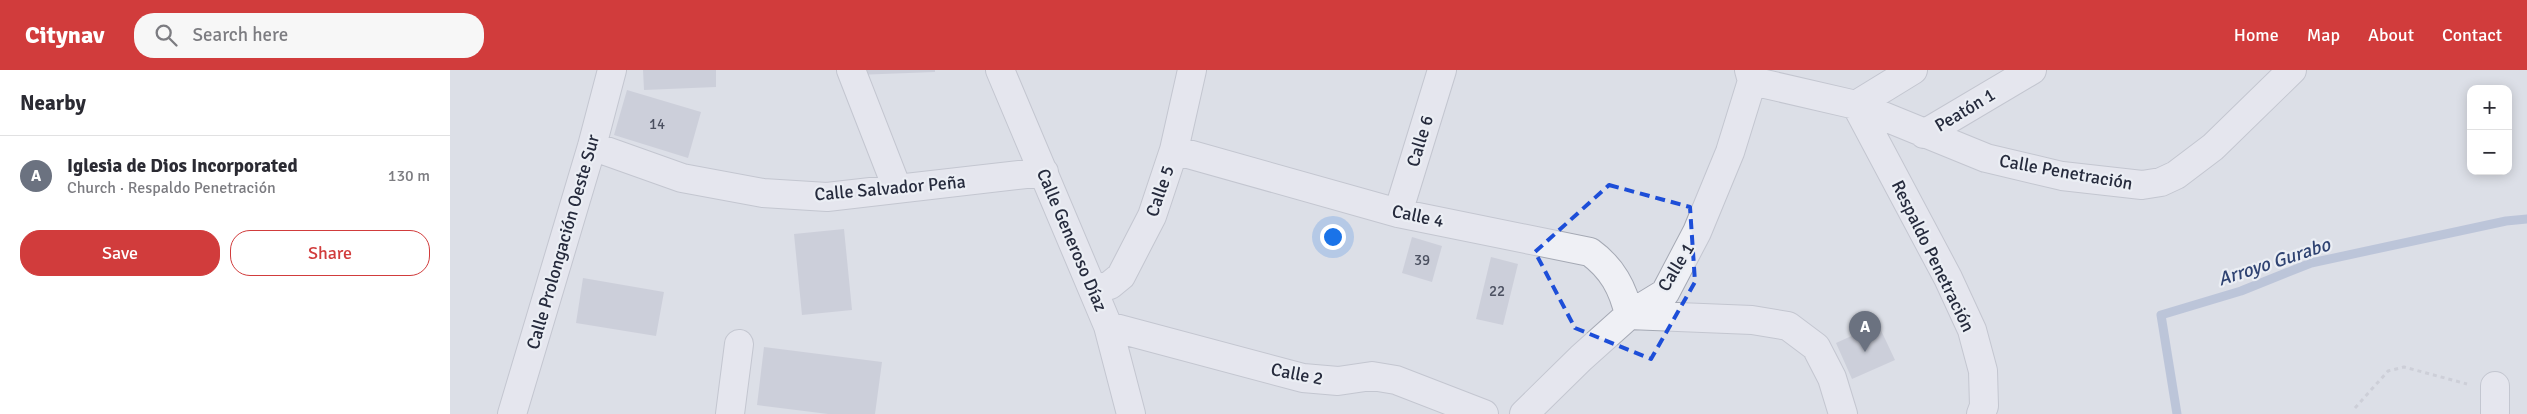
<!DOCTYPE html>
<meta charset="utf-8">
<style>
:root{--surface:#fff;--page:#f7f7f7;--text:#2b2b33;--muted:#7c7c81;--line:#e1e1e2;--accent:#d13c3c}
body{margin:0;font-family:Signika,sans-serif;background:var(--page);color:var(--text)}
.controls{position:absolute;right:15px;top:15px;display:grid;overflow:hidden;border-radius:10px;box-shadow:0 2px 12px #0003}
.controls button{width:45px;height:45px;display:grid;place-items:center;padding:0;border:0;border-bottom:1px solid var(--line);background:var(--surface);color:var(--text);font:25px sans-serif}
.you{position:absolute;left:882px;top:166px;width:18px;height:18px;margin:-12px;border:4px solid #fff;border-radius:50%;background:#1a73e8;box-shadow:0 0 0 8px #1a73e833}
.badge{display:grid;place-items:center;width:32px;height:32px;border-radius:50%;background:var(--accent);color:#fff;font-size:16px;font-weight:700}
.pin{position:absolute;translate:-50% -41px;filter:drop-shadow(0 1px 2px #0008)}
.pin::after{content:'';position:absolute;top:26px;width:18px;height:15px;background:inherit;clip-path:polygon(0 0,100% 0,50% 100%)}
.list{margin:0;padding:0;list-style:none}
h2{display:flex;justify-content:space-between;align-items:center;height:65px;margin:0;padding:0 20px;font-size:21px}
h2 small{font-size:16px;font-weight:400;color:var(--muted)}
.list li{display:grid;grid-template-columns:32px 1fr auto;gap:15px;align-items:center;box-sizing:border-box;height:80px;padding:0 20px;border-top:1px solid var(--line)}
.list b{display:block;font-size:19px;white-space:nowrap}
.list p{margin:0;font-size:16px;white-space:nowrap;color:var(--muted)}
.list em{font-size:16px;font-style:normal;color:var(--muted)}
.actions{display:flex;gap:10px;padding:15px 20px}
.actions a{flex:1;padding:11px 0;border:1px solid var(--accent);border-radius:20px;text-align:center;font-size:18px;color:var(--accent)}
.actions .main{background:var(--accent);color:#fff}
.icon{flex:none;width:28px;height:28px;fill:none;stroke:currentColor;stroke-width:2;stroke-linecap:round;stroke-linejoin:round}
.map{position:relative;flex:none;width:2077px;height:344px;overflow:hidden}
header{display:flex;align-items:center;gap:30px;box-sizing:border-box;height:70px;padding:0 25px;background:var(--accent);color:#fff}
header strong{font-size:24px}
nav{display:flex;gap:28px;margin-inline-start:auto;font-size:18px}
.search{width:350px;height:45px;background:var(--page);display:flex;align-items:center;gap:12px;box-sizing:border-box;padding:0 18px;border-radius:20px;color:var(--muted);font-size:19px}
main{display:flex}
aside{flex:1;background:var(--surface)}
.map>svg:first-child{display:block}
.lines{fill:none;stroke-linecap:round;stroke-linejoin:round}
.stream{stroke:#96a7c8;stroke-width:9}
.building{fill:#b9bdca}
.street-casing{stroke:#a5a9b4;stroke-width:30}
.path{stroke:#bbbdc5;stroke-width:3;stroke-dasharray:4 4;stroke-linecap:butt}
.street{stroke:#eff0f5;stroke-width:28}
.marked{fill:none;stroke:#1d4ed8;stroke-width:4;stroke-dasharray:10 6;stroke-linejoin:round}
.labels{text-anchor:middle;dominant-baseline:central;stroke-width:4.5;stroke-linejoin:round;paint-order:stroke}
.number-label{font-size:15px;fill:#4b5060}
.street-label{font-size:18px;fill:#262b3d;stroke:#ebeef4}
.water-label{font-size:19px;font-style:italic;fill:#2f4372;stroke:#ebeef4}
</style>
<header>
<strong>Citynav</strong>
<div class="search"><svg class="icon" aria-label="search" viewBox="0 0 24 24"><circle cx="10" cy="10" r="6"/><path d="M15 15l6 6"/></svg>Search here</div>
<nav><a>Home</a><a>Map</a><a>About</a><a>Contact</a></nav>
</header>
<main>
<aside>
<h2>Nearby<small></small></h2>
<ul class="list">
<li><span class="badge" style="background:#6b7280">A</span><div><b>Iglesia de Dios Incorporated</b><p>Church · Respaldo Penetración</p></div><em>130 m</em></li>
</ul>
<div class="actions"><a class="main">Save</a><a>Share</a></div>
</aside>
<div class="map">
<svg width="2077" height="344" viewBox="0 0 2077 344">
<rect width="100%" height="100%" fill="#dcdfe7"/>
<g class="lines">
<path class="stream" d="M 1727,344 L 1711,245 L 1791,221 L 1861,193 L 2056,151 L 2077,149"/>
</g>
<path class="building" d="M 193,0 L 266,0 L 266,17 L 194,20 Z
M 406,0 L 485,0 L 485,2 L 406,5 Z
M 177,20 L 251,42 L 238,88 L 164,65 Z
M 394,159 L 402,240 L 352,245 L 344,164 Z
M 962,167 L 992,176 L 982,212 L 952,203 Z
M 1041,187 L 1068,194 L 1053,255 L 1026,249 Z
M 133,208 L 214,222 L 206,266 L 126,253 Z
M 1428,254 L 1445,290 L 1402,309 L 1386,273 Z
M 314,277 L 432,292 L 425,344 L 378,344 L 307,335 Z"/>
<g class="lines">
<g class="street-casing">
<path id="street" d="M 401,0 L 447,118
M 550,0 L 658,256 L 681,344
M 1463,0 L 1406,35 L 1498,208 L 1522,260 L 1533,301 L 1534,336 L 1531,344
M 1302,11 L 1406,35 L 1536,88 L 1612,106 L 1692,115 L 1711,112 L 1726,105 L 1763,77 L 1842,0
M 1474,64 L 1582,0
M 142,76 L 232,108 L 313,123 L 377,127 L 594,102
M 724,80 L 948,143 L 1140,182 C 1162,198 1173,218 1179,245
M 948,143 L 992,0
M 644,220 L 660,215 L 671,206 L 702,146 L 724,80 L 742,0
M 1179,245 L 1302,250 L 1338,256 L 1366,277 L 1382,308 L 1393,344
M 658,256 L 853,308 L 888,311 L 922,306 L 946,310 L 1034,344
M 2045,316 L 2045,344
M 62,344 L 142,76 L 162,0
M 280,344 L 289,274
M 1074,344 L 1131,288 L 1179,245 L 1215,223 L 1247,162 L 1280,82 L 1302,11 L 1299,0"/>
</g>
<path class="path" d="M 1905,338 L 1938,301 L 1954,297 L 2017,314"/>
<use href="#street" class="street"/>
</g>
<path d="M0 0H2077V344H0ZM 1159,115 L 1240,137 L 1245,212 L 1201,289 L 1125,258 L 1085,182 Z" fill="#dcdfe7" fill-opacity=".55" fill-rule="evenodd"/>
<path class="marked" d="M 1159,115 L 1240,137 L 1245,212 L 1201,289 L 1125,258 L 1085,182 Z"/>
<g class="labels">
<g class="number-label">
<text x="207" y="54">14</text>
<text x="972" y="190">39</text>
<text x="1047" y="221">22</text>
</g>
<g class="street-label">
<text transform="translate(1515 40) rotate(-31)">Peatón 1</text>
<text transform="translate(970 71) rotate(-73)">Calle 6</text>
<text transform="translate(1616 102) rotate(10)">Calle Penetración</text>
<text transform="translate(440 118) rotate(-5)">Calle Salvador Peña</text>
<text transform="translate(710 121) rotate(-71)">Calle 5</text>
<text transform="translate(968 146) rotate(12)">Calle 4</text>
<text transform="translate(622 170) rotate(67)">Calle Generoso Díaz</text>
<text transform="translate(113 172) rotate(-74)">Calle Prolongación Oeste Sur</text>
<text transform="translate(1483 186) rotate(64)">Respaldo Penetración</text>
<text transform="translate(1226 197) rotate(-59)">Calle 1</text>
<text transform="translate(847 304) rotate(11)">Calle 2</text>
</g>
<g class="water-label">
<text transform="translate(1824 192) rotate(-18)">Arroyo Gurabo</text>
</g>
</g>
</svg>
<div class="controls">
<button>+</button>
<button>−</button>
</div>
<div class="you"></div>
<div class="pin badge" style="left:1415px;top:282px;background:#6b7280">A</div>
</div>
</main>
